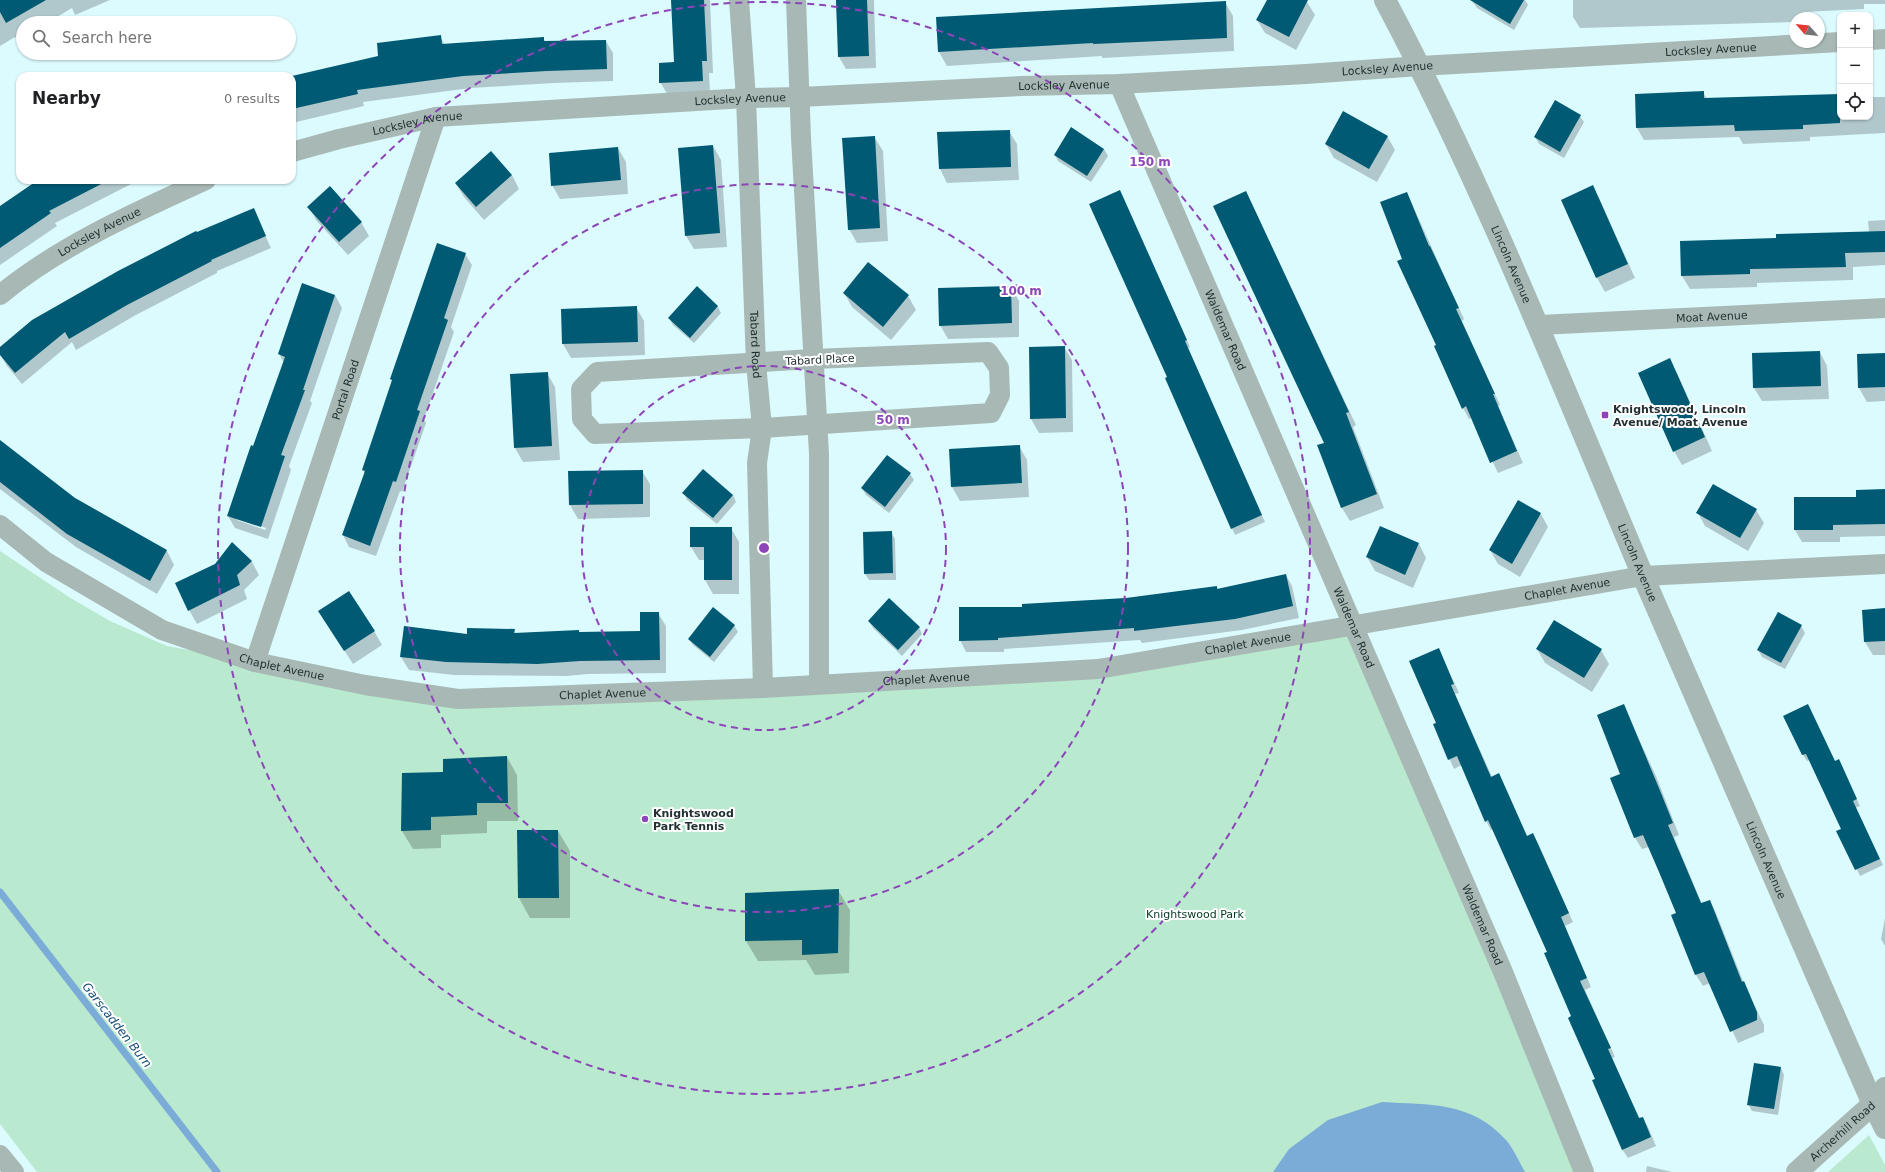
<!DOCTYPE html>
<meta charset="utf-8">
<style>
:root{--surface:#fff;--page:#f6f6f6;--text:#202124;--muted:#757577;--line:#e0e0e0}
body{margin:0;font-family:"DejaVu Sans",sans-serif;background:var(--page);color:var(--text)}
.controls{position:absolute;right:12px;top:12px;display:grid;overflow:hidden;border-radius:8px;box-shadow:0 1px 3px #0004}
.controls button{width:36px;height:36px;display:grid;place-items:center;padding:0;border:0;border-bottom:1px solid var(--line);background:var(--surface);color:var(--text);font:20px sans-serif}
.compass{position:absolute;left:1789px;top:12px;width:36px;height:36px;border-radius:50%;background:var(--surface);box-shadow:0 1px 3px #0004;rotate:298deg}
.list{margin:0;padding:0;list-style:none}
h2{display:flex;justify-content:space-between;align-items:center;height:52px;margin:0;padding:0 16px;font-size:17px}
h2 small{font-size:13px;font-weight:400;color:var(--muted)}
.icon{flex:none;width:22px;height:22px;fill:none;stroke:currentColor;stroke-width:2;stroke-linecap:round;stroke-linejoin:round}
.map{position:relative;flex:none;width:1885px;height:1172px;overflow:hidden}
.search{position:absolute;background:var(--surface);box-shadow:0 1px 3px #0004;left:16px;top:16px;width:280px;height:44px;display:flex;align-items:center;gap:10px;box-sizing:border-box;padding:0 14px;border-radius:22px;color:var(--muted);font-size:15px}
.panel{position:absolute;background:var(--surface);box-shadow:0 1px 3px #0004;left:16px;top:72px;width:280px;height:112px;border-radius:12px}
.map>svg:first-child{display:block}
.green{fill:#b9e9ce}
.water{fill:#7bacd7}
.shadow{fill:#0003;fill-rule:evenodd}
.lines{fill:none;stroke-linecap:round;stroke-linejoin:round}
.stream{stroke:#7bacd7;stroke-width:7}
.building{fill:#015a73}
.minor{stroke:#a8b9b5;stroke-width:20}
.tertiary{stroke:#a8b9b5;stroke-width:22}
.ring{fill:none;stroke:#8d46b9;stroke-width:2;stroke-dasharray:7 5}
.poi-dot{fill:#8d46b9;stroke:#fff;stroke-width:1.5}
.labels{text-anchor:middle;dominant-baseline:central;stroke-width:4;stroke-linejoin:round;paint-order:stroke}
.street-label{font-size:11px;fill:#213032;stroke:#fff}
.poi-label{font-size:11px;font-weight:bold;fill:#213032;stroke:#fff;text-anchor:start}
.park-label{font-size:11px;fill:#003822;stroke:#fff}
.water-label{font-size:12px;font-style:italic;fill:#1a507a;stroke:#fff}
.centre{fill:#8d46b9;stroke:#fff;stroke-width:2}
.ring-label{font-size:12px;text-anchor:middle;font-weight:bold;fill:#8d46b9;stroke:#fff;stroke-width:4;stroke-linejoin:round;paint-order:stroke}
</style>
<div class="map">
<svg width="1885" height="1172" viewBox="0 0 1885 1172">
<rect width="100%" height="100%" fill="#dcfbfe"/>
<path class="green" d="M 0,551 L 69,597 L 110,621 L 167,646 L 458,699 L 1098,669 L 1352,625 L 1584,1172 L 37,1172 L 0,1124 Z
M 1869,1135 L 1885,1165 L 1885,1172 L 1828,1172 Z"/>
<path class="water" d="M 1382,1102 C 1429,1105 1471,1101 1506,1140 C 1514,1149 1519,1162 1525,1172 L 1273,1172 L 1289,1149 L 1328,1120 Z"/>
<path class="shadow" d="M 0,0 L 110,0 L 75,15 L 72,8 L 47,23 L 23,23 L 23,37 L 18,40 L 15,37 L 0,46 Z
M 672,0 L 710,0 L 713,73 L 709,73 L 710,93 L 668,95 L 660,82 L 675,63 Z
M 836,0 L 874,0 L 876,68 L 846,69 L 839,57 Z
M 1268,0 L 1304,0 L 1307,2 L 1315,15 L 1296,50 L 1265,33 L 1257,20 Z
M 1474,0 L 1525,0 L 1528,5 L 1514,30 L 1477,8 L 1473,2 Z
M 1573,0 L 1885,0 L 1885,4 L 1864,4 L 1864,9 L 1803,12 L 1804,18 L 1795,18 L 1795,22 L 1580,28 L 1573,17 Z
M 1225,2 L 1233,16 L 1234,51 L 1102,58 L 1102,56 L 947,66 L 939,52 L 937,18 Z
M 440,36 L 445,45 L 543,38 L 546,42 L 606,41 L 613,53 L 613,81 L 554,83 L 471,88 L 363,102 L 364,106 L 292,123 L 292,78 L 379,57 Z
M 1703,92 L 1707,99 L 1840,95 L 1840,117 L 1870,117 L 1870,97 L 1885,97 L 1885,133 L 1810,137 L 1810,141 L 1743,144 L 1739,137 L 1644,140 L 1637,128 Z
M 1580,116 L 1584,122 L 1564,158 L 1539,144 L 1535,137 Z
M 1009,131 L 1017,144 L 1019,180 L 947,183 L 940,169 Z
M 1387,136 L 1395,150 L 1377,182 L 1334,158 L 1326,144 Z
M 875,138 L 883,151 L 888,241 L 857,243 L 849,229 Z
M 713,146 L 721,160 L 727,247 L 694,249 L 686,236 Z
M 618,148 L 626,162 L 628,194 L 560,199 L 552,185 Z
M 1104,149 L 1108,156 L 1091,182 L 1058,161 L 1055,155 Z
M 512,175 L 519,189 L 484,220 L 464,197 L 456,184 Z
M 40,180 L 139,180 L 55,223 L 57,226 L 0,265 L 0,207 Z
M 1592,187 L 1600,200 L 1635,278 L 1605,292 L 1597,278 L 1562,200 Z
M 1246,192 L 1356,425 L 1353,427 L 1384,508 L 1350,521 L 1342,508 L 1325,443 Z
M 1407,193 L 1464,319 L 1462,321 L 1500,405 L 1498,406 L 1523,463 L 1498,473 L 1472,418 L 1469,419 L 1463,408 L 1404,259 Z
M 1123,198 L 1190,347 L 1188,348 L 1265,522 L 1235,535 L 1166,378 L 1168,378 Z
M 309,207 L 361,222 L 369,236 L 348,255 L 316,220 Z
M 253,209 L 271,248 L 217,271 L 217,273 L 134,316 L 76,350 L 72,342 L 22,384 L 7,366 L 0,354 L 197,234 Z
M 1885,220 L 1885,265 L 1853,267 L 1853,280 L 1757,283 L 1757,287 L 1690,289 L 1682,276 L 1869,232 L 1868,221 Z
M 465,254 L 472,265 L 451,327 L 454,332 L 424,419 L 426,423 L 402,492 L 400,491 L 376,556 L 349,547 L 343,535 L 365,474 L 363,470 L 393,382 L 391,379 Z
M 1011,287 L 1019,301 L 1019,337 L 948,339 L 940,325 Z
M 697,288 L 718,307 L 721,313 L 694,343 L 673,325 L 669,318 Z
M 844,293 L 908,296 L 916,310 L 891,340 L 852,307 Z
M 335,295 L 342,308 L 310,401 L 312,403 L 289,466 L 291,470 L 268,539 L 235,528 L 228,516 L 284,363 L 279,354 ZM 237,518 L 266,528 L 265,530 L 237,520 Z
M 636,307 L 644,321 L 645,355 L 571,358 L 563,344 L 562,310 Z
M 1064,347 L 1072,360 L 1073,432 L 1039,433 L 1031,419 Z
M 1820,352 L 1827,366 L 1829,399 L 1762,401 L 1754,388 Z
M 1885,354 L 1885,401 L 1867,402 L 1859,388 L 1858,355 Z
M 1669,360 L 1677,373 L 1712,451 L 1682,465 L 1674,451 Z
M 547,373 L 555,387 L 560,460 L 523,462 L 515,448 L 511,375 Z
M 1019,446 L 1027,460 L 1029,497 L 960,501 L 952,487 L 950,450 Z
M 0,452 L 75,498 L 167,551 L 174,565 L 157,594 L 76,547 L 0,489 Z
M 642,471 L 650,484 L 650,517 L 578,519 L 570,505 L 569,472 Z
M 910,474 L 914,480 L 889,513 L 866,495 L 862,488 Z
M 1885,490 L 1885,536 L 1840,537 L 1840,542 L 1802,542 L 1795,530 L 1857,498 Z
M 684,493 L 733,495 L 736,502 L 717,524 L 687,500 Z
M 1756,510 L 1764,523 L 1748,551 L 1705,526 L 1698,513 Z
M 1541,514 L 1548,527 L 1520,577 L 1498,564 L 1490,550 Z
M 1380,527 L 1419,544 L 1426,558 L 1413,588 L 1375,571 L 1367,557 Z
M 731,528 L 739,542 L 739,594 L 713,594 L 705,580 L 705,560 L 699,560 L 691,547 Z
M 891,532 L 895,539 L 896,580 L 869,580 L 865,574 Z
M 232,543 L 252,562 L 259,575 L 244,590 L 247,599 L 197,624 L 189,610 L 215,565 Z
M 1286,575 L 1292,586 L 1299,618 L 1242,630 L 1142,643 L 1140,640 L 1004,649 L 1004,652 L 966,652 L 960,640 L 1023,608 L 1126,599 L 1217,587 L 1218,589 Z
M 1885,610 L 1885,655 L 1873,655 L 1865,642 Z
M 658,613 L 666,626 L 666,673 L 588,674 L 566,676 L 454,675 L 409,670 L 401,657 L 468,635 L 514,630 L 516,634 L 641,632 Z
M 869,621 L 919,627 L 922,634 L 902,656 L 873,628 Z
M 328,625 L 374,631 L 382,645 L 353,664 Z
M 734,625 L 738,632 L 714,662 L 693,645 L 689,639 Z
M 1801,626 L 1805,633 L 1785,669 L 1762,657 L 1758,650 Z
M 1439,649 L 1459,693 L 1455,694 L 1492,777 L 1499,774 L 1527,837 L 1533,834 L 1538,843 L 1573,922 L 1565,926 L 1591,987 L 1585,990 L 1615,1057 L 1612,1058 L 1631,1100 L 1640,1119 L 1643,1118 L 1648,1127 L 1656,1146 L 1628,1158 L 1622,1149 L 1549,952 L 1493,829 L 1491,830 L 1486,821 L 1462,765 L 1454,769 L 1434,725 L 1437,723 Z
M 1537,649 L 1601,650 L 1609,664 L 1592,692 L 1545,663 Z
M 1623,705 L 1656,776 L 1679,835 L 1674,837 L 1702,904 L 1710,901 L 1716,913 L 1745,986 L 1764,1025 L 1764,1032 L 1738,1043 L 1710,983 L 1703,986 L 1696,975 L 1678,913 L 1649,847 L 1642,849 L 1635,838 L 1612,778 L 1622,775 Z
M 1784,716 L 1842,767 L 1860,806 L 1855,808 L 1883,865 L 1860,876 L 1838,831 L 1842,829 L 1810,760 L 1807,761 L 1803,755 Z
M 507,757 L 517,775 L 518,821 L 487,821 L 487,833 L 441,835 L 441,848 L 413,849 L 402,831 L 444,773 Z
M 558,831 L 570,851 L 570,918 L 530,918 L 519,898 Z
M 838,890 L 850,910 L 849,973 L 815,975 L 806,960 L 758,961 L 746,941 Z
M 1885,918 L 1885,946 L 1881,939 Z
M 1781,1068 L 1784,1075 L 1778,1115 L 1752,1111 L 1748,1104 Z
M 1647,1166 L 1672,1172 L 1646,1172 Z"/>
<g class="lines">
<path class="stream" d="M 0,892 L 217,1172"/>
</g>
<path class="building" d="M 0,0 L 46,0 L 6,23 L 0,12 Z
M 671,0 L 704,0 L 707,61 L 702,61 L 703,81 L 659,83 L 659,63 L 674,62 Z
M 836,0 L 867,0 L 869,56 L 838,57 Z
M 1267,0 L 1308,0 L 1289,37 L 1256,20 Z
M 1470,0 L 1524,0 L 1510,24 Z
M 1226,1 L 1227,38 L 1093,44 L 1093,43 L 938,52 L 936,17 Z
M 441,35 L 442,44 L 544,37 L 544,41 L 606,40 L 607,69 L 547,71 L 463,76 L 357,90 L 358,94 L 292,109 L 292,76 L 378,56 L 377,43 Z
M 1704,91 L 1704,98 L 1840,94 L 1840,123 L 1803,125 L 1803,129 L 1735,131 L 1734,125 L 1636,128 L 1635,94 Z
M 1555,100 L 1581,115 L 1560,152 L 1534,137 Z
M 1343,111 L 1388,136 L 1369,169 L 1325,144 Z
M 1071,127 L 1104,149 L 1087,176 L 1054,155 Z
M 1010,130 L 1011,167 L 939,169 L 937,132 Z
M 875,136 L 880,228 L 848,230 L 842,138 Z
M 713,145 L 720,233 L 685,236 L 678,148 Z
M 618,147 L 621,180 L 551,186 L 549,153 Z
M 491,151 L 512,175 L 476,207 L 455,183 Z
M 38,180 L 109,180 L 49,211 L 51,213 L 0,248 L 0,206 Z
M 1593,185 L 1628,264 L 1596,278 L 1561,200 Z
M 330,186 L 362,222 L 339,242 L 307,207 Z
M 1120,190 L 1187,340 L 1185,341 L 1262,515 L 1231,529 L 1165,378 L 1167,377 L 1089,204 Z
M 1246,191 L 1349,412 L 1346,413 L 1377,494 L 1341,508 L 1317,445 L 1324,443 L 1213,206 Z
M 1407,192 L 1429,246 L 1430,246 L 1459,308 L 1456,309 L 1495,394 L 1493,394 L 1517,451 L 1490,463 L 1466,406 L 1462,409 L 1434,346 L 1436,345 L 1397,261 L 1402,259 L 1380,202 Z
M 254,208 L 266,236 L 211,260 L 212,261 L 127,305 L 69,339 L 65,332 L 15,373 L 0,355 L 0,347 L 32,320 L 118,271 L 196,231 L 197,232 Z
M 1885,231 L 1885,252 L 1845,253 L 1846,267 L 1750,269 L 1750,274 L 1681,276 L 1680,241 L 1776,238 L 1776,234 Z
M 437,243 L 466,253 L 444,318 L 448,320 L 417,410 L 420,411 L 396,482 L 393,481 L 370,546 L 342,535 L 365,471 L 362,470 L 392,380 L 390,379 Z
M 868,262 L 909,295 L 883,327 L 843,293 Z
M 302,283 L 335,295 L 303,390 L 305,390 L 281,455 L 285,456 L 261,527 L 227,516 L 251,445 L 253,446 L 285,357 L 278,354 Z
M 697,286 L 718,306 L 690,338 L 668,318 Z
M 1011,286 L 1012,323 L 939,326 L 938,288 Z
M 637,306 L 638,342 L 562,344 L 561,309 Z
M 1065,346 L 1066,418 L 1030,419 L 1029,347 Z
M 1820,351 L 1821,386 L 1753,388 L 1752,353 Z
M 1885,353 L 1885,387 L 1858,388 L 1857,354 Z
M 1670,358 L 1705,437 L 1673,452 L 1638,373 Z
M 548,372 L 552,446 L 514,448 L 510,374 Z
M 0,440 L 75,498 L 167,550 L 150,581 L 67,534 L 0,482 Z
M 1020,445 L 1022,483 L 951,487 L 949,449 Z
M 887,455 L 911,473 L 885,507 L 861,488 Z
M 703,469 L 733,495 L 713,518 L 682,493 Z
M 643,470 L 643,504 L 569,505 L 568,471 Z
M 1713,484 L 1757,509 L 1740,538 L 1696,513 Z
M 1885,489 L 1885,524 L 1833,525 L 1833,530 L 1794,530 L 1794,497 L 1856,497 L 1856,490 Z
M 1518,500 L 1541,513 L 1512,564 L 1489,550 Z
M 1380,526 L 1419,543 L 1405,575 L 1366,557 Z
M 690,527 L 732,527 L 732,580 L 704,580 L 704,547 L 690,547 Z
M 892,531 L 893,573 L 864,574 L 863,532 Z
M 232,542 L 252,561 L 237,575 L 240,585 L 188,611 L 175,583 L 215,564 Z
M 1286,574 L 1293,606 L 1235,619 L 1134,631 L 1134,628 L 998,638 L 998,640 L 959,641 L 959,607 L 1022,607 L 1022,604 L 1126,598 L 1217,586 L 1217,589 Z
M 349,591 L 375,631 L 344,651 L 318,611 Z
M 889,598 L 920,627 L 898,650 L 868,621 Z
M 713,607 L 735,625 L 710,657 L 688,639 Z
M 1885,608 L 1885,641 L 1864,642 L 1862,610 Z
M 640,612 L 659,612 L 660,660 L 580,661 L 537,664 L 446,662 L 400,657 L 404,626 L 467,634 L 467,628 L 515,629 L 514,633 L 579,630 L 579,632 L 640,631 Z
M 1778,612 L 1802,625 L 1781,663 L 1757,650 Z
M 1554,620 L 1602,649 L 1584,678 L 1536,649 Z
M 1439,648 L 1454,684 L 1451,685 L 1491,777 L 1499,773 L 1527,836 L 1533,833 L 1569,913 L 1561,917 L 1587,978 L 1580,981 L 1611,1048 L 1608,1049 L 1626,1089 L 1639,1118 L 1643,1117 L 1651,1137 L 1622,1150 L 1592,1080 L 1595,1079 L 1568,1018 L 1571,1016 L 1544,953 L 1547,952 L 1488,820 L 1485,822 L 1457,756 L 1448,760 L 1433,724 L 1436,723 L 1409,661 Z
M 1624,704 L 1661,793 L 1673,823 L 1668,825 L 1701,903 L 1710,900 L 1742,982 L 1744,981 L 1757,1012 L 1757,1020 L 1730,1032 L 1704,972 L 1695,975 L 1671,915 L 1676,913 L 1659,872 L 1643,835 L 1634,838 L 1610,778 L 1620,774 L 1597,715 Z
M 1808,704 L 1835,761 L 1839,759 L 1857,799 L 1853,801 L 1880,859 L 1855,870 L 1836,831 L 1841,829 L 1806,754 L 1802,755 L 1783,716 Z
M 507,756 L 508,803 L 477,803 L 477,815 L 431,817 L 431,830 L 401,831 L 402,773 L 443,772 L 443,759 Z
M 517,830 L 558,830 L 559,898 L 518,898 Z
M 839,889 L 838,953 L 802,955 L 802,940 L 745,941 L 745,893 Z
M 1754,1063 L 1781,1067 L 1774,1109 L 1747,1105 Z"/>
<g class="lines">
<g class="minor">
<path id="s1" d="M 739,0 L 746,98 L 756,363 L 762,428 L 757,463 L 763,688"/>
<path d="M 796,0 L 801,138 L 819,454 L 819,684"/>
<path d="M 1870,40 L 1885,39"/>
<path id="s2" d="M 1119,84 L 1503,972 L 1584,1172"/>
<path id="s3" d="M 292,152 L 339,139 L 436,117 L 746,98 L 800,97 L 1021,86 L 1119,84 L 1306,74 L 1420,66 L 1840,42"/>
<path id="s4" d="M 0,295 C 59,246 136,212 206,180"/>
<path id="s5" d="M 1539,325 L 1885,308"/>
<path d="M 988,352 L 999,368 L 1000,395 L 991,413 L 762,428 L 595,434 L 582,419 L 581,389 L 597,372 L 813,359 Z"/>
<path id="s6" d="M 0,525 L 46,562 L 162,630 L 255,662 L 365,685 L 458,699 L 763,688 L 1098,669 L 1643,576 L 1885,564"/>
<path id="s7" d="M 255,662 L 436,117"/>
<path d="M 0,1155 L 14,1172"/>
</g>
<g class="tertiary">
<path id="s8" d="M 1385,0 C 1484,186 1561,382 1643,576 C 1718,752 1796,928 1873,1104 L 1885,1128"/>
<path id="s9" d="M 1797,1172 L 1873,1104 L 1885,1088"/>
</g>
</g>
<g class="ring">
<circle cx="764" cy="548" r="182"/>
<circle cx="764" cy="548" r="364"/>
<circle cx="764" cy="548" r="546"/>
</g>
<g class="poi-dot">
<rect x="1601" y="411" width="8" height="8" rx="2"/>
<circle cx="645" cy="819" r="4"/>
</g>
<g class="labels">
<g class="street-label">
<text stroke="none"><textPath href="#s3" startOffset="1425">Locksley Avenue</textPath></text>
<text stroke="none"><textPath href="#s3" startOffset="1101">Locksley Avenue</textPath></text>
<text stroke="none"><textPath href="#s3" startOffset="777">Locksley Avenue</textPath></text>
<text stroke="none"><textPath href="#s3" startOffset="453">Locksley Avenue</textPath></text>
<text stroke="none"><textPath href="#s3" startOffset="129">Locksley Avenue</textPath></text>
<text stroke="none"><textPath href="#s4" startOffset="118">Locksley Avenue</textPath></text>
<text stroke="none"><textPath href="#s8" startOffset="293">Lincoln Avenue</textPath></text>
<text stroke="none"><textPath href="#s5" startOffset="173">Moat Avenue</textPath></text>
<text stroke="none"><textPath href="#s2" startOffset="268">Waldemar Road</textPath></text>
<text stroke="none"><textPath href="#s1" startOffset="345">Tabard Road</textPath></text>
<text transform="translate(820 360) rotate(-3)">Tabard Place</text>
<text stroke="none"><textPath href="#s7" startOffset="287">Portal Road</textPath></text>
<text stroke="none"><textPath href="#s8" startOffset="617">Lincoln Avenue</textPath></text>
<text stroke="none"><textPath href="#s6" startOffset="1615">Chaplet Avenue</textPath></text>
<text stroke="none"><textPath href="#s2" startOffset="592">Waldemar Road</textPath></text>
<text stroke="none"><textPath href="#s6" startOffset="1291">Chaplet Avenue</textPath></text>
<text stroke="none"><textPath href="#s6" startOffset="319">Chaplet Avenue</textPath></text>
<text stroke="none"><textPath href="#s6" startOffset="967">Chaplet Avenue</textPath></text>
<text stroke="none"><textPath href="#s6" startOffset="643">Chaplet Avenue</textPath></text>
<text stroke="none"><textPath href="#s8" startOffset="941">Lincoln Avenue</textPath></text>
<text stroke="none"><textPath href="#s2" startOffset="916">Waldemar Road</textPath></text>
<text stroke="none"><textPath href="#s9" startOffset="61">Archerhill Road</textPath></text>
</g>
<g class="poi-label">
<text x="1613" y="409">Knightswood, Lincoln<tspan x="1613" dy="13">Avenue/ Moat Avenue</tspan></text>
<text x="653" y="813">Knightswood<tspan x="653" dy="13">Park Tennis</tspan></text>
</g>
<g class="park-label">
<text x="1195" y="914">Knightswood Park</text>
</g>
<g class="water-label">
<text transform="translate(117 1025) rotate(52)">Garscadden Burn</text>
</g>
</g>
<circle cx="764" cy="548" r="6" class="centre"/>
<g class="ring-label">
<text x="1150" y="166">150 m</text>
<text x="1021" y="295">100 m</text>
<text x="893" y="424">50 m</text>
</g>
</svg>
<div class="controls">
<button>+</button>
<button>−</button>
<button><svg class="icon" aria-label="locate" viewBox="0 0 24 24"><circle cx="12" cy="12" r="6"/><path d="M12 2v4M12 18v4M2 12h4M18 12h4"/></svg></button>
</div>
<svg class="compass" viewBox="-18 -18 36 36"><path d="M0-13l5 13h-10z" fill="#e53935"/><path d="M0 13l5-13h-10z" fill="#757577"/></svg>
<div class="search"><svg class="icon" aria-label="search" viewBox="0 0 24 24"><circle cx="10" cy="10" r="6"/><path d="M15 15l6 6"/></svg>Search here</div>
<section class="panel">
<h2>Nearby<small>0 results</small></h2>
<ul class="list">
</ul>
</section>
</div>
